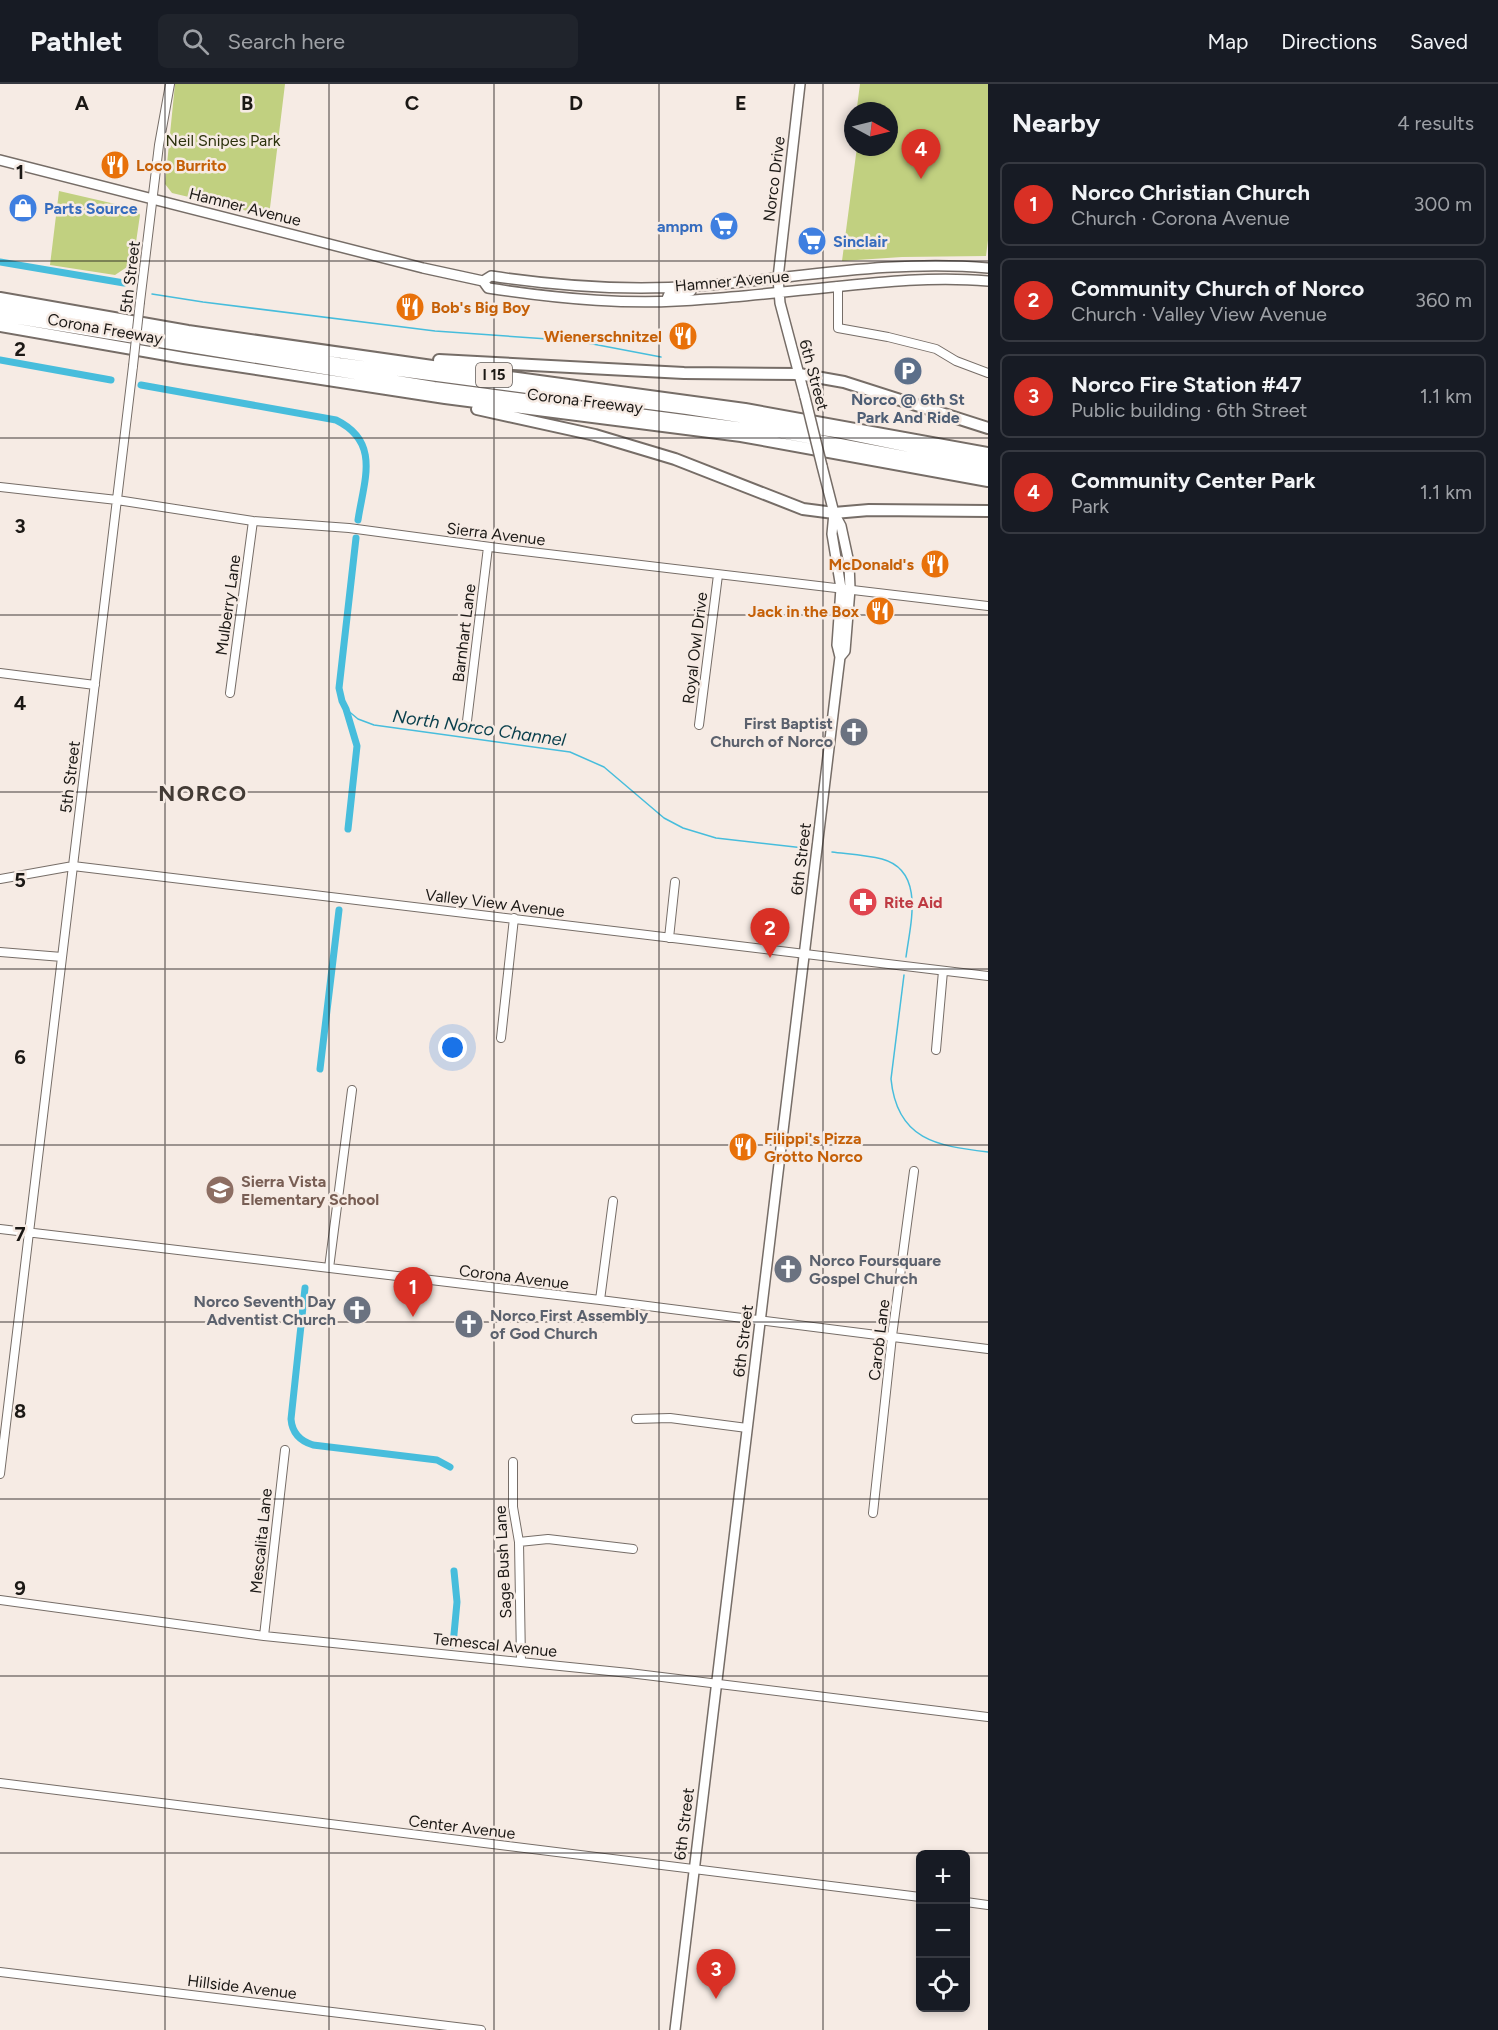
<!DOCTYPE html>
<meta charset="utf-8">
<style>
:root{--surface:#171b24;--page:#20242c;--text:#f1f3f6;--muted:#9ea1a6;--line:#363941;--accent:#d93025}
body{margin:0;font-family:Figtree,sans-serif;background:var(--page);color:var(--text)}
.controls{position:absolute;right:18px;bottom:18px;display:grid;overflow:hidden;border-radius:9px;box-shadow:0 3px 9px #0003}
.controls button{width:54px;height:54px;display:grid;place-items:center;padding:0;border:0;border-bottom:2px solid var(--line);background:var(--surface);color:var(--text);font:30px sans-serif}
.compass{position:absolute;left:844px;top:18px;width:54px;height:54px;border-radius:50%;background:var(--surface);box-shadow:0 3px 9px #0003;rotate:97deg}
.you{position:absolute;left:453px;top:964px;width:21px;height:21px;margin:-15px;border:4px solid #fff;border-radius:50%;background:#1a73e8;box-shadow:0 0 0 9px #1a73e833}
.badge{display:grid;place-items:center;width:39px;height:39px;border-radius:50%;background:var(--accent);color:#fff;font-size:20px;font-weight:700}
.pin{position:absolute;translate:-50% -50px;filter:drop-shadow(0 2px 3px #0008)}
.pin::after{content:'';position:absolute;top:32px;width:21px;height:18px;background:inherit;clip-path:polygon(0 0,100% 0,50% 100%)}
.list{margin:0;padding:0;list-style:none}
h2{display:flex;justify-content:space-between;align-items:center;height:78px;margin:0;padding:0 24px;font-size:26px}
h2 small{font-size:20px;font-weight:400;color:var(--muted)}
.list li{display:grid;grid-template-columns:39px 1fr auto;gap:18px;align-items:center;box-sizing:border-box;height:84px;margin:0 12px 12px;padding:0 12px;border:2px solid var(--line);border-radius:9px}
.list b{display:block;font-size:22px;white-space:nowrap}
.list p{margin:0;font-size:20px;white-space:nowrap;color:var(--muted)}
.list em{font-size:20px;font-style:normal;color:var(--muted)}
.icon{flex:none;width:33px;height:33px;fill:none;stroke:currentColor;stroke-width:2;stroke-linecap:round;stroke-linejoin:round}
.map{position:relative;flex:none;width:988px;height:1946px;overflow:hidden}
header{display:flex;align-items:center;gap:36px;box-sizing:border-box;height:84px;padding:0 30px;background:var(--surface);border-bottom:2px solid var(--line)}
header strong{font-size:28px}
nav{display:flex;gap:33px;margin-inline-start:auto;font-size:21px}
.search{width:420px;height:54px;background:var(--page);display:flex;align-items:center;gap:15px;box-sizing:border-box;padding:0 21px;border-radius:9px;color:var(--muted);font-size:22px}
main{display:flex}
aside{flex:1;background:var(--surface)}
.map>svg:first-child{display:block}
.green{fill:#c1d080}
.water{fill:#47bddc}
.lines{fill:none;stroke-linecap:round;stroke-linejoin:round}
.stream{stroke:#47bddc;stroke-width:1.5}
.canal{stroke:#47bddc;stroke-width:7}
.minor-casing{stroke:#766d67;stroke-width:10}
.major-casing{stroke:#766d67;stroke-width:12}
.highway-casing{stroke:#766d67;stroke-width:14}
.minor{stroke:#fff;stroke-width:8}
.major{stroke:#fff;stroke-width:9}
.highway{stroke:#fff;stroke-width:10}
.minor-bridge-casing{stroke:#766d67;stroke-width:10;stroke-linecap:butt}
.major-bridge-casing{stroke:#766d67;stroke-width:12;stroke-linecap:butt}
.minor-bridge{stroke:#fff;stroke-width:8}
.major-bridge{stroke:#fff;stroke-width:9}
.grid{fill:none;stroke:#1b1815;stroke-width:1.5;stroke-opacity:0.55}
.labels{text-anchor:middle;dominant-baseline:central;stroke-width:5;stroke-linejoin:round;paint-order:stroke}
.shield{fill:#f6ebe4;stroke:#5d5753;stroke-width:1.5}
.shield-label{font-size:15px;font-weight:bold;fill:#1b1815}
.park-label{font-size:16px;fill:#2c320d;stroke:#f6ebe4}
.food-label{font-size:16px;font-weight:bold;fill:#c56008;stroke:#f6ebe4;text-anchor:start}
.street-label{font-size:16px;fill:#1b1815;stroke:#f6ebe4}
.shop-label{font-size:16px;font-weight:bold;fill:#366cbe;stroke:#f6ebe4;text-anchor:start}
.service-label{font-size:16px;font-weight:bold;fill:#4e5e75;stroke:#f6ebe4}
.worship-label{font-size:16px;font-weight:bold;fill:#5b616d;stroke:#f6ebe4;text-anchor:end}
.health-label{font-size:16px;font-weight:bold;fill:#be3a42;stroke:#f6ebe4;text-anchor:start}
.education-label{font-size:16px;font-weight:bold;fill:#785e54;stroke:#f6ebe4;text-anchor:start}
.water-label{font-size:18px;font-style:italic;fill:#093f4c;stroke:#f6ebe4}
.district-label{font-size:22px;font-weight:bold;letter-spacing:1.5px;fill:#433b35;stroke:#f6ebe4}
.grid-label{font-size:20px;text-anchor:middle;font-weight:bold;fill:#1b1815;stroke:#f6ebe4;stroke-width:5;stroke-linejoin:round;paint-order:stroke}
</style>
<header>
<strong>Pathlet</strong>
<div class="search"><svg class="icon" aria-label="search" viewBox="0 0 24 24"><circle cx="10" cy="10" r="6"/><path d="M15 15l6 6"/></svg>Search here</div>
<nav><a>Map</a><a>Directions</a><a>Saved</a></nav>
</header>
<main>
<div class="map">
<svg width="988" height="1946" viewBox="0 0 988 1946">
<rect width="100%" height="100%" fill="#f6ebe4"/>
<path class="green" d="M 175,0 L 285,0 L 269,132 L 172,109 L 165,100 Z
M 860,0 L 988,0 L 988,156 L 986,172 L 902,173 L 842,177 L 857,63 L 889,63 L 889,27 L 862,27 L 857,23 Z
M 59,107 L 137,125 L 140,131 L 133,179 L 115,191 L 50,181 Z"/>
<path class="water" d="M 909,59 L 929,65 L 928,74 L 907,75 Z"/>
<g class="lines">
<path class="stream" d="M 152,210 L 203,218 L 435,247 L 577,257 L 661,273
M 346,625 L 358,635 L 374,641 L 570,668 L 604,683 L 664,734 L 683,744 L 716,754 L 804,764
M 832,768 C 848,770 866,771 882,775 C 926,787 910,841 906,873
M 904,891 L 891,995 C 897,1056 937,1062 988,1068"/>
<path class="canal" d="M 0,178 L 124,199
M 0,276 L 111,296
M 141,301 L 336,336 C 381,358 364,396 358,436
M 348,745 L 357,662 L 346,625 L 342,617 L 339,604 L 356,454
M 320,985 L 339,826
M 305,1204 L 291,1335 C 292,1348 300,1357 313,1361 L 437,1376 L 450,1383
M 453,1561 L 457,1518 L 454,1487"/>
<g class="minor-casing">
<path id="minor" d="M 838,202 L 838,244 L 888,253 L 936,265 L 956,277 L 988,289
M 140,218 L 159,61 L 170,0
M 0,403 L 117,416 L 253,437 L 349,444 L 498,464 L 988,522
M 0,589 L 95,601
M 230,609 L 253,437
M 467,637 L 488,463
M 699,641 L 718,491
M 0,795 L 73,782 L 988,892
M 669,854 L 675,798
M 0,868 L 62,873
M 501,954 L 514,834
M 936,966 L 943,887
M 0,1145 L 600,1216 L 988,1265
M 329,1184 L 352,1006
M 600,1216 L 613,1117
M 636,1335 L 670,1334 L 747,1344
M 513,1378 L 513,1423 L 519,1458 L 521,1577
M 0,1390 L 133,282
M 873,1429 L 892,1252 L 914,1087
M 519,1458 L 548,1455 L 633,1465
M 0,1516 L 264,1552 L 629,1589 L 988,1633
M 264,1552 L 285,1366
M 0,1699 L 920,1813
M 966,1818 L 988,1821
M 0,1888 L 481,1946"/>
</g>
<g class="major-casing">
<path id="major" d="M 800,0 L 778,194 L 780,219 L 805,313
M 0,76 L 423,184 L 483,197 L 491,192 C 558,202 628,207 696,202 C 793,195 890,175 988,184
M 483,197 L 488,204 C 560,215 633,222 706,215 C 735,213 764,210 793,207 C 857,201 923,191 988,197
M 666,217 L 669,210 L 691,207
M 834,429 L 832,450 L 841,504 L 837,561 L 840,573
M 675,1946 L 838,589 L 840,573 L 845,567 L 850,505 L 849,479 L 841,442 L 834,429 L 822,382"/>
</g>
<g class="highway-casing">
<path id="highway" d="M 0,214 L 188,247 L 517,294 L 745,325 L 988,369
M 0,223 L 339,279 L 687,325 L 842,349 L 988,379
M 0,232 L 434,303 L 782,349 L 988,388
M 0,242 L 184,274 L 445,314 L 741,352 L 988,397
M 439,276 L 684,289 L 799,290 L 844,298 L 988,344
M 477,325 L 595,351 L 675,375 L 803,425 L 834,429 L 869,426 L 988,427"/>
</g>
<use href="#minor" class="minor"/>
<use href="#major" class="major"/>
<use href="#highway" class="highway"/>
<g class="minor-bridge-casing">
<path id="minor-bridge" d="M 133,282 L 140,218"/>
</g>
<g class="major-bridge-casing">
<path id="major-bridge" d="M 805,313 L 822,382"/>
</g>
<use href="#minor-bridge" class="minor-bridge"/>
<use href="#major-bridge" class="major-bridge"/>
</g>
<path class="grid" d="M 165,0 L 165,1946M 329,0 L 329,1946M 494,0 L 494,1946M 659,0 L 659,1946M 823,0 L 823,1946M 0,177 L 988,177M 0,354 L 988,354M 0,531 L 988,531M 0,708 L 988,708M 0,885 L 988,885M 0,1061 L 988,1061M 0,1238 L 988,1238M 0,1415 L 988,1415M 0,1592 L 988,1592M 0,1769 L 988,1769"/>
<defs>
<g id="restaurant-disc" transform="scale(1.5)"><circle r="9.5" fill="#e8710a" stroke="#f6ebe4"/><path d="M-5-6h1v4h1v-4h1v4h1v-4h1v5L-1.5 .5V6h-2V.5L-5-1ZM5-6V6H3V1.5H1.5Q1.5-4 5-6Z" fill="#fff"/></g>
<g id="shop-disc" transform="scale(1.5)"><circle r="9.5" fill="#3f7fe0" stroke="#f6ebe4"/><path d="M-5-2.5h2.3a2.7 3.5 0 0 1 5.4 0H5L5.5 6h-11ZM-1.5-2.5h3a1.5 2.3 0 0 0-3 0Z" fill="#fff"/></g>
<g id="supermarket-disc" transform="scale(1.5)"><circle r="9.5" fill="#3f7fe0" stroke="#f6ebe4"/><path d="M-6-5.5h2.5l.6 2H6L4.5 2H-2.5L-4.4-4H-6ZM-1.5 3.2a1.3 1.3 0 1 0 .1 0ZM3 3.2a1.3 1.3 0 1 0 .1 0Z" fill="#fff"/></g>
<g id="parking-disc" transform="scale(1.5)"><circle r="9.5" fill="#5c6f8a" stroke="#f6ebe4"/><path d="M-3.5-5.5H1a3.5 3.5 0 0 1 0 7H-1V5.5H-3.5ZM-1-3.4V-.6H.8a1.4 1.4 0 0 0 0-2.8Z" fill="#fff"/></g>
<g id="church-disc" transform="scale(1.5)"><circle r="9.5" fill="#6b7280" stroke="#f6ebe4"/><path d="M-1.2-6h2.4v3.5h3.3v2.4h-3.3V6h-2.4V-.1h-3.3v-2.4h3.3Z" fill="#fff"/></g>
<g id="pharmacy-disc" transform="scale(1.5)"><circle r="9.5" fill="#e0444e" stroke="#f6ebe4"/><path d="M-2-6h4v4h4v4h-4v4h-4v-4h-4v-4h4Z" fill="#fff"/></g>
<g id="school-disc" transform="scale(1.5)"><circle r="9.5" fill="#8d6e63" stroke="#f6ebe4"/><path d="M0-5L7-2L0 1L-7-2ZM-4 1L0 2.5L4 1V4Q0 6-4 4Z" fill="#fff"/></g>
</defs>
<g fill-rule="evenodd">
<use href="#restaurant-disc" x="115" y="81"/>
<use href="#shop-disc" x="23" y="124"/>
<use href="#supermarket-disc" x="724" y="142"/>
<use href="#supermarket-disc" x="812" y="157"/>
<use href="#restaurant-disc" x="410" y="223"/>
<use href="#restaurant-disc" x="683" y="252"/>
<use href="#parking-disc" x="908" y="287"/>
<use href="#restaurant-disc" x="935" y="480"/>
<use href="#restaurant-disc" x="880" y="527"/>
<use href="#church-disc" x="854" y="648"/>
<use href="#pharmacy-disc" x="863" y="818"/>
<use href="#restaurant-disc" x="743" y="1063"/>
<use href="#school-disc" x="220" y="1106"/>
<use href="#church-disc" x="788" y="1185"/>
<use href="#church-disc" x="357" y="1226"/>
<use href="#church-disc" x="469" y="1240"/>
</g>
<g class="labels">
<rect class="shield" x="476" y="279" width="36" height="24" rx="4.5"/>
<g class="shield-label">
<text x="494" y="291">I 15</text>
</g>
<g class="park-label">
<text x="223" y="56">Neil Snipes Park</text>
</g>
<g class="food-label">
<text x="136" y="81">Loco Burrito</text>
<text x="431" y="223">Bob's Big Boy</text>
<text x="662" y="252" text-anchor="end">Wienerschnitzel</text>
<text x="914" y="480" text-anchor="end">McDonald's</text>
<text x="859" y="527" text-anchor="end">Jack in the Box</text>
<text x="764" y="1054">Filippi's Pizza<tspan x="764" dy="18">Grotto Norco</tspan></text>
</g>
<g class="street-label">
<text transform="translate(774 95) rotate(-83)">Norco Drive</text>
<text transform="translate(245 123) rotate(14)">Hamner Avenue</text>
<text transform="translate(130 193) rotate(-83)">5th Street</text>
<text transform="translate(732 197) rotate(-5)">Hamner Avenue</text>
<text transform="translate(105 245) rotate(10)">Corona Freeway</text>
<text transform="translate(814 291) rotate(75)">6th Street</text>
<text transform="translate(585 317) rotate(7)">Corona Freeway</text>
<text transform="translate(496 450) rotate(7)">Sierra Avenue</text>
<text transform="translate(228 521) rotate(-82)">Mulberry Lane</text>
<text transform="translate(464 549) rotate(-83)">Barnhart Lane</text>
<text transform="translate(695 564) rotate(-83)">Royal Owl Drive</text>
<text transform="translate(70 693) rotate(-83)">5th Street</text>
<text transform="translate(801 775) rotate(-83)">6th Street</text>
<text transform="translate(495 819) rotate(7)">Valley View Avenue</text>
<text transform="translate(514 1193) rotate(7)">Corona Avenue</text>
<text transform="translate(879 1256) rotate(-83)">Carob Lane</text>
<text transform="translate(743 1257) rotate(-83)">6th Street</text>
<text transform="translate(261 1457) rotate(-84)">Mescalita Lane</text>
<text transform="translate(503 1478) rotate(-93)">Sage Bush Lane</text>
<text transform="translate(495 1561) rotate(6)">Temescal Avenue</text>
<text transform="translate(684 1740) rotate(-83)">6th Street</text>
<text transform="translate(462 1743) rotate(7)">Center Avenue</text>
<text transform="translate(242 1903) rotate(7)">Hillside Avenue</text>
</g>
<g class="shop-label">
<text x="44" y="124">Parts Source</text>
<text x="703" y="142" text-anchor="end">ampm</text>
<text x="833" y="157">Sinclair</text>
</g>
<g class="service-label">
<text x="908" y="315">Norco @ 6th St<tspan x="908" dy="18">Park And Ride</tspan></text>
</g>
<g class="worship-label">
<text x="833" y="639">First Baptist<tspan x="833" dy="18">Church of Norco</tspan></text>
<text x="809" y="1176" text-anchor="start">Norco Foursquare<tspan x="809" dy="18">Gospel Church</tspan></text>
<text x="336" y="1217">Norco Seventh Day<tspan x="336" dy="18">Adventist Church</tspan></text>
<text x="490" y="1231" text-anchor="start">Norco First Assembly<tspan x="490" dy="18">of God Church</tspan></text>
</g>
<g class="health-label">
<text x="884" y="818">Rite Aid</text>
</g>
<g class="education-label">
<text x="241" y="1097">Sierra Vista<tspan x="241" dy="18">Elementary School</tspan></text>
</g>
<g class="water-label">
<text transform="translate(479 644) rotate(8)">North Norco Channel</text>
</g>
<g class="district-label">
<text x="203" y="709">NORCO</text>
</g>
</g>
<g class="grid-label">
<text x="82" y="26">A</text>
<text x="247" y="26">B</text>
<text x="412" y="26">C</text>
<text x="576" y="26">D</text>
<text x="741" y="26">E</text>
<text x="20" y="95">1</text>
<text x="20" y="272">2</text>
<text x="20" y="449">3</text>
<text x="20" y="626">4</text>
<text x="20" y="803">5</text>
<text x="20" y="980">6</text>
<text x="20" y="1157">7</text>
<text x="20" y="1334">8</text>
<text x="20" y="1511">9</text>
</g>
</svg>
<div class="controls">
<button>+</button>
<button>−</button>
<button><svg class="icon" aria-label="locate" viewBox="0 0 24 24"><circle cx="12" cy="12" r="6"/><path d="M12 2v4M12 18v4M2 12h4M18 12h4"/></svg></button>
</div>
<svg class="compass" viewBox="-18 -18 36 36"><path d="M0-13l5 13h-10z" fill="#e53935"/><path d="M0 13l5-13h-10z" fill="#9ea1a6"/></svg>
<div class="you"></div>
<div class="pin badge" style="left:413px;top:1233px">1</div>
<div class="pin badge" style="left:770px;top:874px">2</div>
<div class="pin badge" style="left:716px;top:1915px">3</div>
<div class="pin badge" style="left:921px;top:95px">4</div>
</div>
<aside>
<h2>Nearby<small>4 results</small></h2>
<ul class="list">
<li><span class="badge">1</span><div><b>Norco Christian Church</b><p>Church · Corona Avenue</p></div><em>300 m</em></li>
<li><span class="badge">2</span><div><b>Community Church of Norco</b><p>Church · Valley View Avenue</p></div><em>360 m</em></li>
<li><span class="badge">3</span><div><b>Norco Fire Station #47</b><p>Public building · 6th Street</p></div><em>1.1 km</em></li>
<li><span class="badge">4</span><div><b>Community Center Park</b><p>Park</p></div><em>1.1 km</em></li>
</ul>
</aside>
</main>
